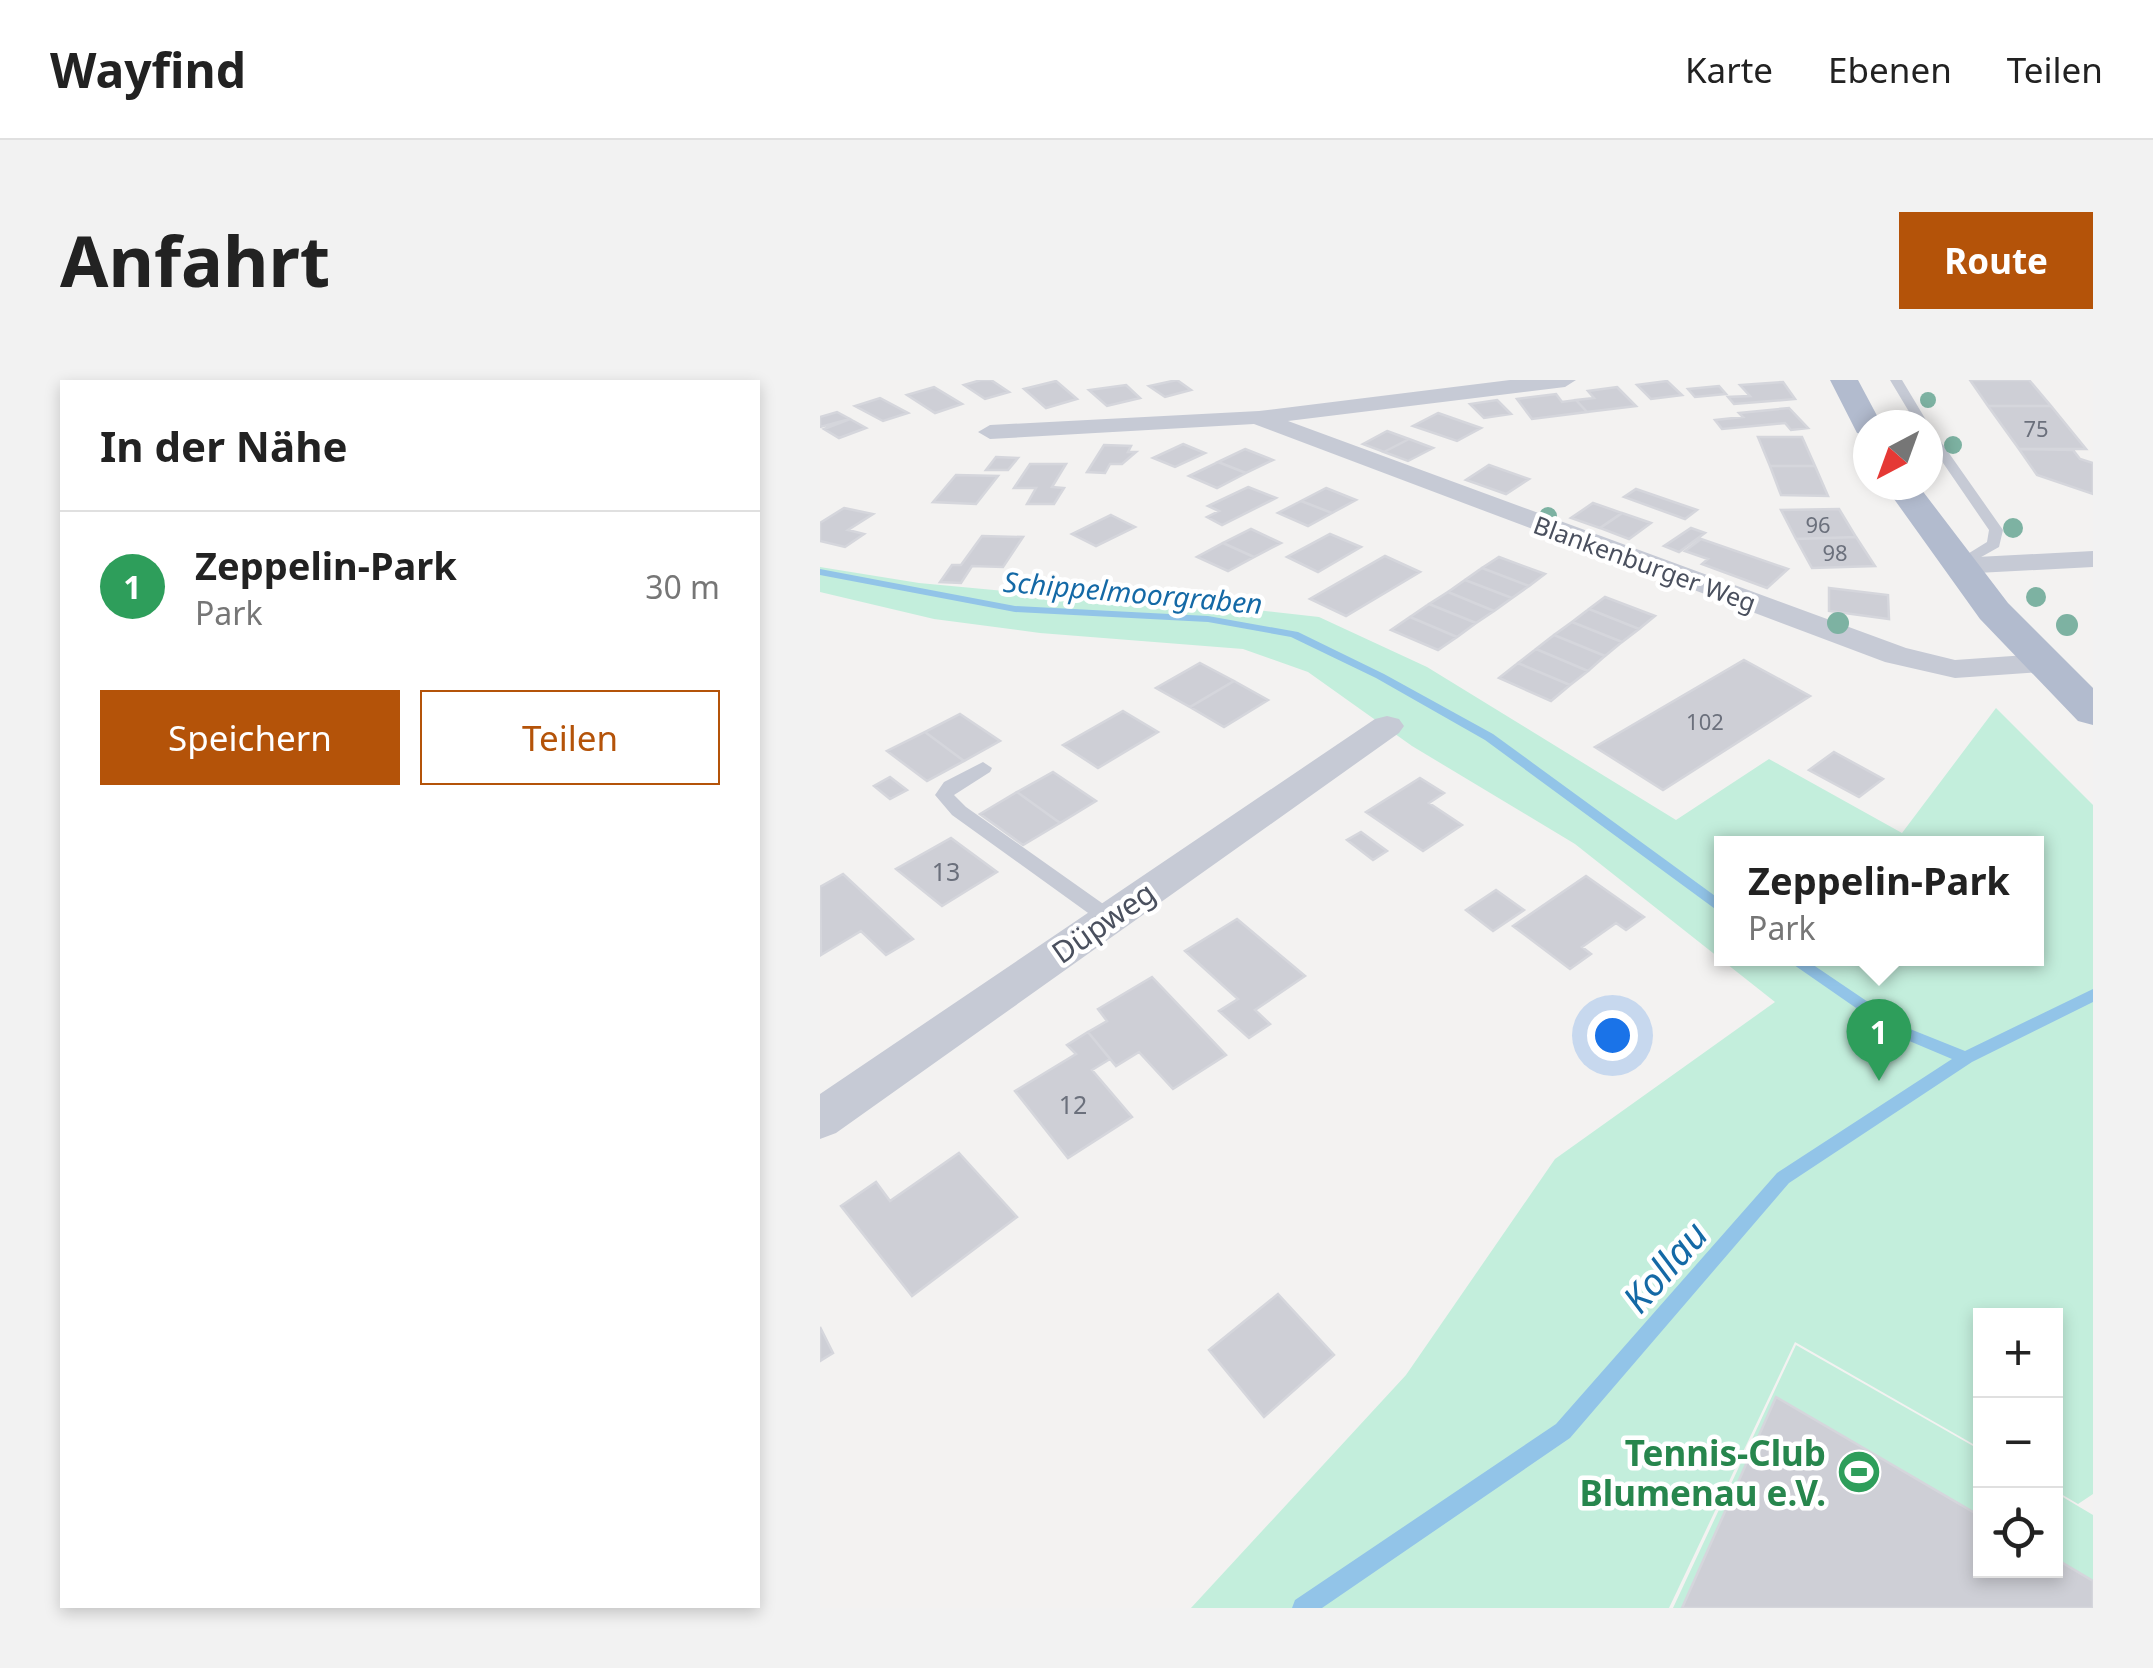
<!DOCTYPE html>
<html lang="de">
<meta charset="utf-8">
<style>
:root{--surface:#fff;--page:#f2f2f2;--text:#222;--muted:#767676;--line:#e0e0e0;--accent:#b45309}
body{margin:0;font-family:"Noto Sans",sans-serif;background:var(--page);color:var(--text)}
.controls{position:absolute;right:30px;bottom:30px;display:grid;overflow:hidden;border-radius:0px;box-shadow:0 5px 15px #0003}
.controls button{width:90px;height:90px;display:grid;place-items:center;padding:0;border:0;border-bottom:2px solid var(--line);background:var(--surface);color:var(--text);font:50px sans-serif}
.compass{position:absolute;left:1033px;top:30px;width:90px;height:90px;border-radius:50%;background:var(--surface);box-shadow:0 5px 15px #0003;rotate:221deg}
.you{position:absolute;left:792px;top:655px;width:35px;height:35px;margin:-25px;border:8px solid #fff;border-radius:50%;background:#1a73e8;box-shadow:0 0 0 15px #1a73e833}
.badge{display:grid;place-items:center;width:65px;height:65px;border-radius:50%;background:var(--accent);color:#fff;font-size:32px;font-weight:700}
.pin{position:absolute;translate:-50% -82px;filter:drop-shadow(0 2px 5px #0008)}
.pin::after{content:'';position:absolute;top:52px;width:35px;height:30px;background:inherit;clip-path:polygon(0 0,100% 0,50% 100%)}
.popup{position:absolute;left:894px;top:456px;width:330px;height:130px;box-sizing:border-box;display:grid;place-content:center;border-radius:0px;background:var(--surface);filter:drop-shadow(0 2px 8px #0005);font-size:32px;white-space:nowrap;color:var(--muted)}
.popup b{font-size:38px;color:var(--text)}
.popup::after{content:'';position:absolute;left:50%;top:100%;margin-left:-20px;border:20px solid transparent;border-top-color:var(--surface)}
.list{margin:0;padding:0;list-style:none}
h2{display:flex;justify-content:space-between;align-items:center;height:130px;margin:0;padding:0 40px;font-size:42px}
h2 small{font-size:32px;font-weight:400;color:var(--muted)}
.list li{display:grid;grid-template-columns:65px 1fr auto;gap:30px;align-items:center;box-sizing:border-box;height:150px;padding:0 40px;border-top:2px solid var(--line)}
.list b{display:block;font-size:38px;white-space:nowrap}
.list p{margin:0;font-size:32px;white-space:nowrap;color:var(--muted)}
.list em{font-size:32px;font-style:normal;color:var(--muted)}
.actions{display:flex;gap:20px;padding:30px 40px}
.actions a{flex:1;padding:22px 0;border:2px solid var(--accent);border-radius:0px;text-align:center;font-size:35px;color:var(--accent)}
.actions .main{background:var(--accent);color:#fff}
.icon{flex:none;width:55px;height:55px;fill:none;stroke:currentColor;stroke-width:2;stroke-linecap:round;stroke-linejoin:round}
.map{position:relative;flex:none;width:1273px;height:1228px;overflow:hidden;border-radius:0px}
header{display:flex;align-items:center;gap:60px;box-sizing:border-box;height:140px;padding:0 50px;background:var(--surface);border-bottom:2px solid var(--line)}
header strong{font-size:48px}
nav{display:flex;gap:55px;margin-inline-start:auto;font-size:35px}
.intro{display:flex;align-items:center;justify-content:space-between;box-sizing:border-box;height:240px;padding:0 60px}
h1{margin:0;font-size:70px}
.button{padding:25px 45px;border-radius:0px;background:var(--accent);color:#fff;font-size:35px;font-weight:700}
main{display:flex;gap:60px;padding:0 60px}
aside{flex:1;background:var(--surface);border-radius:0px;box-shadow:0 5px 15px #0003}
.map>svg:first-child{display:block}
.green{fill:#c3eedc;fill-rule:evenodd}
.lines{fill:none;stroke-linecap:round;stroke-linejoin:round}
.stream{fill:#92c4e8;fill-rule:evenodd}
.building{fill:#cecfd6;stroke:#d5d6dc;stroke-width:2.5}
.service{fill:#c6cad5;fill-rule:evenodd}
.minor{fill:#c6cad5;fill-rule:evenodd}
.primary{fill:#b2bbce;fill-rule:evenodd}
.tree{fill:#7db2a2}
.labels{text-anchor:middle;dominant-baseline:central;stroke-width:9;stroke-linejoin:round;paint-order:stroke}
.far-number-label{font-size:22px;fill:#6b707c}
.far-street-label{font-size:25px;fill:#4a505e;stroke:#fff}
.number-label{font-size:25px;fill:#6b707c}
.far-water-label{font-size:28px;font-style:italic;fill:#1469a6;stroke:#fff}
.street-label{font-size:30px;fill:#4a505e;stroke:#fff}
.near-leisure-label{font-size:35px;font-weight:bold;fill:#27864d;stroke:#fff;text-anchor:end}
.near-water-label{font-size:38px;font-style:italic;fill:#1469a6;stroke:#fff}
</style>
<header>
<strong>Wayfind</strong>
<nav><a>Karte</a><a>Ebenen</a><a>Teilen</a></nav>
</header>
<div class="intro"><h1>Anfahrt</h1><a class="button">Route</a></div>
<main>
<aside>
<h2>In der Nähe<small></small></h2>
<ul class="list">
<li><span class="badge" style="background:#2e9e5b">1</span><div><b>Zeppelin-Park</b><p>Park</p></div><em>30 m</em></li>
</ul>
<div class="actions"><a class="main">Speichern</a><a>Teilen</a></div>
</aside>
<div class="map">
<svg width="1273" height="1228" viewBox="0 0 1273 1228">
<rect width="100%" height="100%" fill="#f3f2f1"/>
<path class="green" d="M 0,187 L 99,203 L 261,218 L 372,223 L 499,237 L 607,287 L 856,440 L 949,379 L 1082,453 L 1176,328 L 1273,425 L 1273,1114 L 1258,1124 L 1236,1111 L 1236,936 L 1160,936 L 1160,1068 L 975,962 L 849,1228 L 371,1228 L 586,995 L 735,779 L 955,622 L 755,464 L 592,366 L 488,292 L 423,269 L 220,253 L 114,239 L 0,212 ZM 902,463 L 1216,463 L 1216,578 L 902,578 Z
M 976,965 L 1160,1070 L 1160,1190 L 1236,1190 L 1236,1113 L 1273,1135 L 1273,1228 L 853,1228 Z"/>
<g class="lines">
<path class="stream" d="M 0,189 L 195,226 L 388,236 L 478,252 L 564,294 L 673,354 L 902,521 L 902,534 L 665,360 L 556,298 L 471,257 L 388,242 L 195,232 L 0,195 Z
M 964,578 L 983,578 L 1085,647 L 1145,671 L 1273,609 L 1273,622 L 1152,682 L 969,803 L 750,1058 L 502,1228 L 472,1228 L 475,1220 L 736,1044 L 957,793 L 1132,679 L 1075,655 Z"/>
</g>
<path class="building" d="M 161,0 L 171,0 L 189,12 L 165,19 L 144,5 Z
M 357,0 L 371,10 L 345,17 L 329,6 Z
M 1150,0 L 1209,0 L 1231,26 L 1168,26 Z
M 236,1 L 257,19 L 226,28 L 204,9 Z
M 847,1 L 862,15 L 831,19 L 817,5 Z
M 963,2 L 975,19 L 914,24 L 908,17 L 930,16 L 920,5 Z
M 306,5 L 320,18 L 287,26 L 269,10 Z
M 899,6 L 906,14 L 875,17 L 868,9 Z
M 114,7 L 142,24 L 115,33 L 87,15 Z
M 797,7 L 816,26 L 767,32 L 756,20 L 774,18 L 768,11 Z
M 736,14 L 742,22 L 756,20 L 767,32 L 712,39 L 697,19 Z
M 60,18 L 88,33 L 63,41 L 35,26 Z
M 677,20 L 691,34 L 664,38 L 650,24 Z
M 1168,26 L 1231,26 L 1266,69 L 1199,69 Z
M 969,28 L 988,48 L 971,50 L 965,43 L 902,49 L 895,40 L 923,37 L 919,33 Z
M 17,32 L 30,39 L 0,47 L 0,37 Z
M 618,33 L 661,48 L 637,61 L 593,46 Z
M 30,39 L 46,48 L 19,58 L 4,49 Z
M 567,51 L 589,59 L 564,72 L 543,64 Z
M 938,57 L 982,57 L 995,86 L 950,86 Z
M 589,59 L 613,68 L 588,81 L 564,72 Z
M 363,64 L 385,73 L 355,87 L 333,78 Z
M 284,65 L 311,66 L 308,72 L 316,72 L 302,84 L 290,84 L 285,93 L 267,92 Z
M 425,69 L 453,80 L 426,93 L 398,82 Z
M 1199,69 L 1253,70 L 1260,79 L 1273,83 L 1273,114 L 1217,95 Z
M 176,77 L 198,78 L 188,90 L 166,90 Z
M 398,82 L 426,93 L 397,108 L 369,96 Z
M 210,84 L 246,84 L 232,107 L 244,108 L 234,124 L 207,124 L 216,108 L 194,108 Z
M 669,85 L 709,99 L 686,114 L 646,100 Z
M 950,86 L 995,86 L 1008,116 L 961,115 Z
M 136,95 L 178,96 L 156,124 L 113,122 Z
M 428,107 L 456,118 L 402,145 L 387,137 L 399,131 L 388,126 Z
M 506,108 L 536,120 L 512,133 L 481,121 Z
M 816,109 L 877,130 L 865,139 L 804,117 Z
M 481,121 L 512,133 L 488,146 L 458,133 Z
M 773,123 L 802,133 L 780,148 L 751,138 Z
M 24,128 L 53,134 L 28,150 L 44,154 L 25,167 L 0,161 L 0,143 Z
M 1019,129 L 1036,157 L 976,159 L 961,130 Z
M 802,133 L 831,143 L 809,159 L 780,148 Z
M 291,135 L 315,147 L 276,166 L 252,154 Z
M 871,148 L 885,153 L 859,172 L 844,166 Z
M 431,149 L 461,163 L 434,177 L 403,163 Z
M 510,154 L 541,167 L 498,192 L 467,177 Z
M 162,156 L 203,157 L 183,187 L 152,186 L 141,203 L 120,202 L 132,185 L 141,185 Z
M 1036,157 L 1055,186 L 992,188 L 976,159 Z
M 881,159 L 968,189 L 947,208 L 882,184 L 888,179 L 865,171 Z
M 403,163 L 434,177 L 408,191 L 377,177 Z
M 565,176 L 600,192 L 526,236 L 490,219 Z
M 679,177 L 725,194 L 709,206 L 662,188 Z
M 662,188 L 709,206 L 692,218 L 645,200 Z
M 645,200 L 692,218 L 674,231 L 628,212 Z
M 1009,208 L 1068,215 L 1069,239 L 1009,231 Z
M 628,212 L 674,231 L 656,243 L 609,224 Z
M 785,217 L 835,236 L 819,249 L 769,229 Z
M 609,224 L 656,243 L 637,257 L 590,237 Z
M 769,229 L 819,249 L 802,262 L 752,242 Z
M 590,237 L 637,257 L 618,270 L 571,250 Z
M 752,242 L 802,262 L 785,276 L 734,255 Z
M 734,255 L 785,276 L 768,291 L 716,269 Z
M 716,269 L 768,291 L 750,305 L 698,283 Z
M 924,280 L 990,316 L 843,410 L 775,367 Z
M 380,283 L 414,301 L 370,327 L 336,308 Z
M 698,283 L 750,305 L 731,321 L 679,298 Z
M 414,301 L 448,320 L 404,347 L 370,327 Z
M 303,331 L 338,352 L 278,388 L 243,365 Z
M 140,334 L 180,361 L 144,381 L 105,352 Z
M 105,352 L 144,381 L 107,401 L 67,371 Z
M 1014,372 L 1063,399 L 1039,417 L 989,390 Z
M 233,392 L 276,421 L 240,443 L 197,412 Z
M 70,397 L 87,410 L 70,419 L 54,406 Z
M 600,398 L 624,413 L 609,423 L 642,445 L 603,471 L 546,432 Z
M 197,412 L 240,443 L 203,465 L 160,434 Z
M 541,452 L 567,471 L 553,480 L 527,460 Z
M 131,458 L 177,492 L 122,526 L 76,489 Z
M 23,494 L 93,559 L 66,575 L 41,551 L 1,575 L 0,507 Z
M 766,496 L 824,537 L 806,550 L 796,543 L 762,567 L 771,574 L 750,589 L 693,546 Z
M 676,510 L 704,530 L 673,551 L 646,530 Z
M 417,539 L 485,596 L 435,630 L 450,644 L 429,658 L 399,631 L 418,619 L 365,571 Z
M 332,597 L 406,675 L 353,709 L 319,672 L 296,686 L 268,652 L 287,641 L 278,629 Z
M 268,652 L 290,679 L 272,690 L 312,737 L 248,778 L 195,711 L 256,674 L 247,665 Z
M 139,773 L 197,837 L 92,916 L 21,826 L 56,802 L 70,821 Z
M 458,914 L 514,975 L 444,1037 L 389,970 Z
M 0,947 L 13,973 L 0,981 Z
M 956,1017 L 1160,1136 L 1160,1190 L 1236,1190 L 1236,1179 L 1273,1201 L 1273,1228 L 862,1228 Z"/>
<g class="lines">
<path class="service" d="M 1070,0 L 1082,0 L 1109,45 L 1108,47 L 1097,45 Z
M 1108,48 L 1112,49 L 1183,150 L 1179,167 L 1138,190 L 1133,189 L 1133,183 L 1167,162 L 1169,150 L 1108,61 Z
M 163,382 L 172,388 L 170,392 L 134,415 L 146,427 L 296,533 L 300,538 L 296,543 L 282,543 L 132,435 L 115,415 L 124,402 Z"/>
<path class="minor" d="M 690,0 L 756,0 L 745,7 L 468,41 L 1086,268 L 1135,280 L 1222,274 L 1233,276 L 1238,283 L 1233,290 L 1222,292 L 1135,298 L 1065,282 L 434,44 L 170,59 L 158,52 L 170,45 L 439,31 Z
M 1273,171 L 1273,187 L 1138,194 L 1128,192 L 1124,186 L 1128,180 L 1138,178 Z
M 567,336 L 579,339 L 584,346 L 579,353 L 16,753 L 0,759 L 0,714 L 555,339 Z"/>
<path class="primary" d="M 1010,0 L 1038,0 L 1062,45 L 1048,45 L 1048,56 L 1037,53 Z
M 1064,105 L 1098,105 L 1188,223 L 1273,308 L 1273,345 L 1258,341 L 1160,239 Z"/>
</g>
<g class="tree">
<circle cx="1108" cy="20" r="8"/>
<circle cx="1133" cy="65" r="9"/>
<circle cx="728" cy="136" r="9"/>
<circle cx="1193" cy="148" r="10"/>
<circle cx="1216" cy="217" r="10"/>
<circle cx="1018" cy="243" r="11"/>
<circle cx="1247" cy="245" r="11"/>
</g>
<defs>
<g id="stadium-disc" transform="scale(2.25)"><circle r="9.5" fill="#2e9e5b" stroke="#fff"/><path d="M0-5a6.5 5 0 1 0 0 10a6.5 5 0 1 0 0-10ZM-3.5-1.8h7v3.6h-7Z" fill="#fff"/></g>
</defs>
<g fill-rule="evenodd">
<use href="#stadium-disc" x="1039" y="1092"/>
</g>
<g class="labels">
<g class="far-number-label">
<text x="1216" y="48">75</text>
<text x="998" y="144">96</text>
<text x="1015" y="172">98</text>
<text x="885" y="341">102</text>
</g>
<g class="far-street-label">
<text transform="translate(825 183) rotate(20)">Blankenburger Weg</text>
</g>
<g class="number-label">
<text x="126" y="491">13</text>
<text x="253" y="724">12</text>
</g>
<g class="far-water-label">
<text transform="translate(313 212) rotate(5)">Schippelmoorgraben</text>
</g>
<g class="street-label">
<text transform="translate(283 542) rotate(-35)">Düpweg</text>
</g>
<g class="near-leisure-label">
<text x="1006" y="1072">Tennis-Club<tspan x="1006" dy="40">Blumenau e.V.</tspan></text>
</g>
<g class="near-water-label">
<text transform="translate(844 886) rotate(-49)">Kollau</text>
</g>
</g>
</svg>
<div class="controls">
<button>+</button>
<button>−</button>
<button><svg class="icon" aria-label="locate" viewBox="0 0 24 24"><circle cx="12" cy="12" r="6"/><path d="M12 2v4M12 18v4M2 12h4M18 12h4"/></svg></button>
</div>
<svg class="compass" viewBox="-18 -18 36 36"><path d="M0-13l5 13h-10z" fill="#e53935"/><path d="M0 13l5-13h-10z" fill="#767676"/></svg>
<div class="you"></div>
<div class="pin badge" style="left:1059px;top:701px;background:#2e9e5b">1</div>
<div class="popup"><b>Zeppelin-Park</b>Park</div>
</div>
</main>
